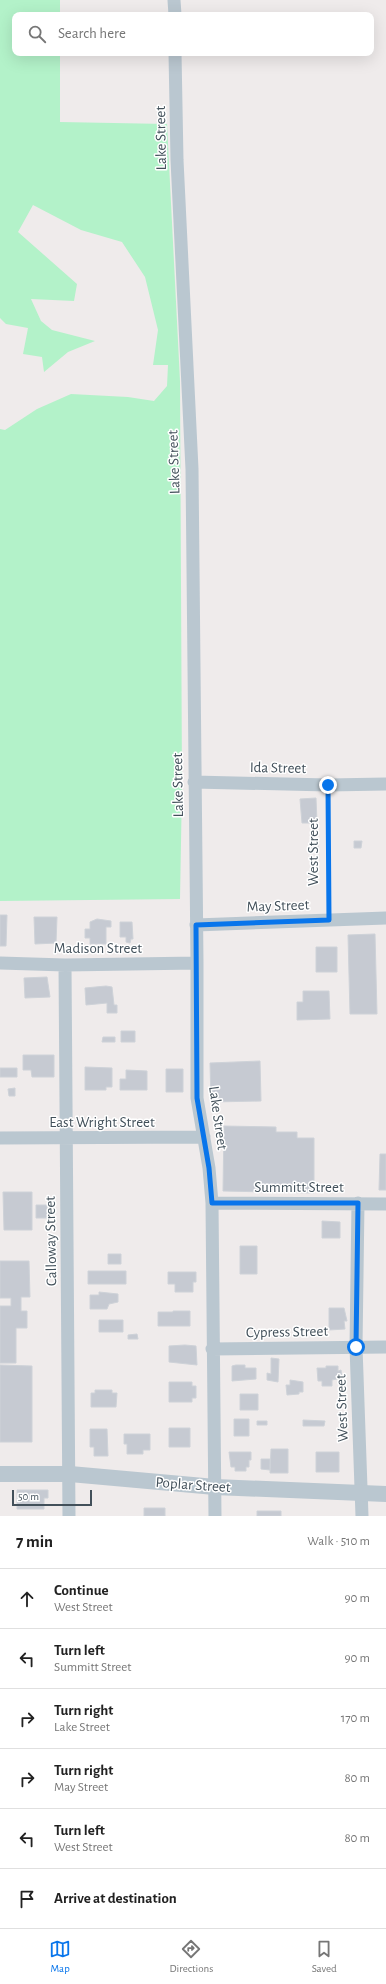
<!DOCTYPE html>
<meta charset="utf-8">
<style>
:root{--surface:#fff;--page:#f6f6f6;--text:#222;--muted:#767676;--line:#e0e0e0;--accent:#0875eb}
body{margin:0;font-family:"Alegreya Sans",sans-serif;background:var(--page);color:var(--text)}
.scale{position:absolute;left:12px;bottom:10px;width:80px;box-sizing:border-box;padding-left:4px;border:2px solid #42505a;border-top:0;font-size:11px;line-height:14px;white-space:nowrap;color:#42505a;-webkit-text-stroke:3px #fff;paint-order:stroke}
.stop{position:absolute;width:12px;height:12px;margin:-9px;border:3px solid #0875eb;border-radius:50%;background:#fff}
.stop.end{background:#0875eb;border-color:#fff;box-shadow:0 1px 4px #0008}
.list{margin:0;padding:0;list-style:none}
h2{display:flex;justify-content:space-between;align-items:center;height:52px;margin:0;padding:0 16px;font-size:17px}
h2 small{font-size:13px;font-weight:400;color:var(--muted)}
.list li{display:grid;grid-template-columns:26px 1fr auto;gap:12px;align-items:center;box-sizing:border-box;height:60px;padding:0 16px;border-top:1px solid var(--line)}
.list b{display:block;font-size:15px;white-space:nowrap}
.list p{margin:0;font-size:13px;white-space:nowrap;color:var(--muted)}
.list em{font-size:13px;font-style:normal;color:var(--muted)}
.icon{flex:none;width:22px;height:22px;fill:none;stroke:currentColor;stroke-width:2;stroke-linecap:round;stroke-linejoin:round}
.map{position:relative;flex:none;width:386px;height:1516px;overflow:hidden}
.search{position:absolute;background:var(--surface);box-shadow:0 4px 16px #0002;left:12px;right:12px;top:12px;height:44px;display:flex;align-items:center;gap:10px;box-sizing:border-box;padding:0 14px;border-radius:8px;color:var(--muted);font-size:15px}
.sheet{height:412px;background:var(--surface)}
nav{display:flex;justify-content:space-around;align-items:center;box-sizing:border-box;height:56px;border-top:1px solid var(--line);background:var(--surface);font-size:11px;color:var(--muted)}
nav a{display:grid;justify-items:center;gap:2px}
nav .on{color:var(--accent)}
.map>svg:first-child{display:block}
.green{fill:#b3f2c9}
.building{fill:#c6cad2;stroke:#ced2d8}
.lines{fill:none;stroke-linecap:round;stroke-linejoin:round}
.path{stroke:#68d39a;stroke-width:2;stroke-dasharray:3 2;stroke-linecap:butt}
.minor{stroke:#bac7d0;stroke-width:13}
.tertiary{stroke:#bac7d0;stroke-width:16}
.route{stroke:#0875eb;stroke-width:5}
.labels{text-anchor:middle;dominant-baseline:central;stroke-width:3;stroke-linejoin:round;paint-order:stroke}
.street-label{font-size:15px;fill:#42505a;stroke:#fff}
</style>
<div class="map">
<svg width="386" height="1516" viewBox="0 0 386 1516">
<rect width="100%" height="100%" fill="#efebeb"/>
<path class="green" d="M 0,0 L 60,0 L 60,15 L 15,15 L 15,53 L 60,53 L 60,122 L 167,124 L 180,381 L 182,786 L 180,899 L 0,901 L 0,429 L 5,430 L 37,409 L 71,394 L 128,397 L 154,401 L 167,386 L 168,365 L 153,365 L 158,330 L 145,277 L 122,242 L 81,230 L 33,205 L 18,232 L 77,284 L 74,301 L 31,299 L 41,321 L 52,330 L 95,341 L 68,352 L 44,372 L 42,357 L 23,354 L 28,328 L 6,324 L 0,318 Z"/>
<path class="building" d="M 316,798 L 317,823 L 302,823 L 300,799 Z
M 354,841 L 362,841 L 361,848 L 354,848 Z
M 318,843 L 318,849 L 311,849 L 310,844 Z
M 0,915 L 7,915 L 6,946 L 0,946 Z
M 34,917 L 57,917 L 56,943 L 35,944 Z
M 97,919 L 111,921 L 111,927 L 106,927 L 106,944 L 90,944 L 90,938 L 85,938 L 85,929 L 90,929 L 90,922 Z
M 120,922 L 132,922 L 133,939 L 131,939 L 130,943 L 126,942 L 126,937 L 120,937 Z
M 375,934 L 377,1014 L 350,1014 L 348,935 Z
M 316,947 L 337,947 L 337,972 L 316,972 Z
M 47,977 L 50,997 L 25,998 L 24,978 Z
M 106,986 L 112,987 L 114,1005 L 117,1005 L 117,1013 L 107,1013 L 107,1003 L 86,1005 L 85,988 Z
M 303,991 L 329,991 L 330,1019 L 297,1020 L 297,1002 L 303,1002 Z
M 121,1031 L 135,1031 L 135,1042 L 121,1042 Z
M 103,1037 L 115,1037 L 115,1042 L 102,1042 Z
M 23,1055 L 54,1055 L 54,1077 L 32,1077 L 31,1070 L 23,1070 Z
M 260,1061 L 261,1101 L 211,1102 L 210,1063 Z
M 85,1067 L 112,1068 L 112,1087 L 106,1087 L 106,1090 L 85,1090 Z
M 0,1068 L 17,1068 L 17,1077 L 0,1077 Z
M 166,1069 L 183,1069 L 183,1092 L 166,1092 Z
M 126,1070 L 147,1071 L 147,1090 L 120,1090 L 120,1079 L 126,1079 Z
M 15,1088 L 15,1096 L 9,1096 L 8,1089 Z
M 224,1126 L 276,1127 L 276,1132 L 297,1132 L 297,1138 L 314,1138 L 314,1193 L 223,1191 Z
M 380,1154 L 386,1154 L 386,1190 L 379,1190 Z
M 3,1192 L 32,1192 L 32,1230 L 4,1230 Z
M 36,1205 L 47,1205 L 47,1218 L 36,1218 Z
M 322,1221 L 340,1222 L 340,1238 L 322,1238 Z
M 240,1246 L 257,1246 L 257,1274 L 240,1274 Z
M 108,1254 L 121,1254 L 121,1264 L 108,1264 Z
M 0,1261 L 29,1261 L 30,1297 L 21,1297 L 21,1311 L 27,1311 L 27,1328 L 16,1328 L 16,1363 L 0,1363 L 0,1306 L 11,1306 L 11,1298 L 0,1298 Z
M 88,1271 L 126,1271 L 126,1284 L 88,1284 Z
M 168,1272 L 196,1272 L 196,1282 L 193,1282 L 193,1292 L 175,1292 L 175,1284 L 168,1284 Z
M 99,1292 L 118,1294 L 118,1302 L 109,1304 L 107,1309 L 90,1309 L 90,1295 L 99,1295 Z
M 329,1308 L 344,1308 L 347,1321 L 344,1321 L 345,1329 L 329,1330 Z
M 173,1311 L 190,1311 L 190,1326 L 158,1326 L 158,1312 L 173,1312 Z
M 99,1320 L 123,1320 L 123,1332 L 99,1332 Z
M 137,1334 L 138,1339 L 128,1339 L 128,1335 Z
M 185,1345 L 196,1346 L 197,1365 L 169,1362 L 169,1346 Z
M 271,1358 L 279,1359 L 278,1382 L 267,1380 L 267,1373 L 271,1374 Z
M 0,1365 L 32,1366 L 32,1442 L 0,1442 Z
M 236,1365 L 245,1365 L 245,1368 L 256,1368 L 256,1379 L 232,1381 L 232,1366 Z
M 326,1366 L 338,1366 L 338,1371 L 341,1370 L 342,1378 L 332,1380 L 332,1386 L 322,1386 L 322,1381 L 318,1381 L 317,1368 L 326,1368 Z
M 290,1380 L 303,1382 L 303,1392 L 299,1392 L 299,1394 L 287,1395 L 286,1385 L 290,1385 Z
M 169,1382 L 192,1382 L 192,1386 L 196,1386 L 196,1398 L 192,1398 L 192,1402 L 169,1402 Z
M 95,1390 L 112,1390 L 112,1393 L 117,1393 L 116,1407 L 91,1407 L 91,1393 L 95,1393 Z
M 240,1394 L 258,1394 L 258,1410 L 240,1410 Z
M 234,1419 L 249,1419 L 249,1436 L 234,1436 Z
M 303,1420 L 325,1421 L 324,1426 L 303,1426 Z
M 257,1421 L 267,1421 L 267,1425 L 257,1425 Z
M 169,1428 L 190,1428 L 190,1447 L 169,1447 Z
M 90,1429 L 107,1429 L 108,1456 L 94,1456 L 94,1447 L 90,1447 Z
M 124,1434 L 150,1434 L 150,1450 L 143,1450 L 143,1454 L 127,1454 L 127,1444 L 124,1444 Z
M 271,1449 L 288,1449 L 288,1473 L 270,1473 Z
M 229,1452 L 251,1452 L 251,1460 L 249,1460 L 249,1467 L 246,1467 L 246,1471 L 235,1471 L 235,1467 L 231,1467 Z
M 316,1452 L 339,1452 L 339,1472 L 316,1472 Z
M 261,1459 L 270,1459 L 270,1470 L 261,1469 Z
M 17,1490 L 48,1490 L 48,1498 L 44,1498 L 44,1509 L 17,1509 Z
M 144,1508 L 165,1508 L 165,1516 L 144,1516 Z
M 257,1511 L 281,1511 L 281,1516 L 257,1516 Z"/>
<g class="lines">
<path class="path" d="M 329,795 L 329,909"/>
<path class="minor" d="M 174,0 L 175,15
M 175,53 L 177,160 L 192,469 L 197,963 L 197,1098 L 209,1168 L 212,1203 L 215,1516
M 194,782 L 328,785 L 386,784
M 196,925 L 386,918
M 0,963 L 65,965 L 197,963
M 65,965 L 69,1516
M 0,1138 L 204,1137
M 212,1203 L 386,1204
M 358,1203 L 356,1347 L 362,1516
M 212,1349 L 386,1347"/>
<path class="tertiary" d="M 0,1474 L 70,1474 L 215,1487 L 386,1494"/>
</g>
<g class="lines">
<path class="route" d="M 328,785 L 329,920 L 196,925 L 197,1098 L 209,1168 L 212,1203 L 358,1203 L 356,1347"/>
</g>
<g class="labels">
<g class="street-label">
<text transform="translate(161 138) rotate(-91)">Lake Street</text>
<text transform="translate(174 462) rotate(-92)">Lake Street</text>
<text transform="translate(278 768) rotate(1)">Ida Street</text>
<text transform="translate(178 785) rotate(-91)">Lake Street</text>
<text transform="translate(313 852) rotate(-90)">West Street</text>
<text transform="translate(278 906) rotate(-2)">May Street</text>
<text x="98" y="948">Madison Street</text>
<text transform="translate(218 1118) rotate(82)">Lake Street</text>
<text x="102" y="1122">East Wright Street</text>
<text x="299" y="1187">Summitt Street</text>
<text transform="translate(51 1241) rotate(-91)">Calloway Street</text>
<text transform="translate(287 1332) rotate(-1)">Cypress Street</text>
<text transform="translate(342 1408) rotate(-92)">West Street</text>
<text transform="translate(193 1485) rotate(4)">Poplar Street</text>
</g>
</g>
</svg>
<div class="scale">50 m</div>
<div class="stop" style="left:356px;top:1347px"></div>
<div class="stop end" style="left:328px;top:785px"></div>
<div class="search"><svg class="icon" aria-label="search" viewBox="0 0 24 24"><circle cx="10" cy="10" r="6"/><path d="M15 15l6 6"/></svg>Search here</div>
</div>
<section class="sheet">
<h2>7 min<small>Walk · 510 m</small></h2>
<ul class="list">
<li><svg class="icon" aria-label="ahead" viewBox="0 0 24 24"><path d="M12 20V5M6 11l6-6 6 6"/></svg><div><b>Continue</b><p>West Street</p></div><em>90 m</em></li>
<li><svg class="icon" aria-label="left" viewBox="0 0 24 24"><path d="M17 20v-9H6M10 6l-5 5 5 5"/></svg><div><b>Turn left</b><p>Summitt Street</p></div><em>90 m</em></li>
<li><svg class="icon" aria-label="right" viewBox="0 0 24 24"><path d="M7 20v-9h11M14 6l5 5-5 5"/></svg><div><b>Turn right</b><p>Lake Street</p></div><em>170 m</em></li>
<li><svg class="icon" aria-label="right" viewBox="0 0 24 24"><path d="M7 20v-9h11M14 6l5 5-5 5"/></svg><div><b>Turn right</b><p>May Street</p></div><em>80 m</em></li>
<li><svg class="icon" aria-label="left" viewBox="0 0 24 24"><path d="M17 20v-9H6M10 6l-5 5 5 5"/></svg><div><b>Turn left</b><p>West Street</p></div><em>80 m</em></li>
<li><svg class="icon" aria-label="arrive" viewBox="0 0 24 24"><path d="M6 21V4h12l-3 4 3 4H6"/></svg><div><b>Arrive at destination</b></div></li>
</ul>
</section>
<nav>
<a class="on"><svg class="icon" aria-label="map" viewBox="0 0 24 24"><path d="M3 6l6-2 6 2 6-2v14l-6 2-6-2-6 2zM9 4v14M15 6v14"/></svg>Map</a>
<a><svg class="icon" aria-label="directions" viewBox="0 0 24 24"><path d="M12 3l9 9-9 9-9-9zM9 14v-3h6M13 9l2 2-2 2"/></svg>Directions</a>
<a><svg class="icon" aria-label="saved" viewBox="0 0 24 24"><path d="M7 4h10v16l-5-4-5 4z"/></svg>Saved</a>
</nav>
